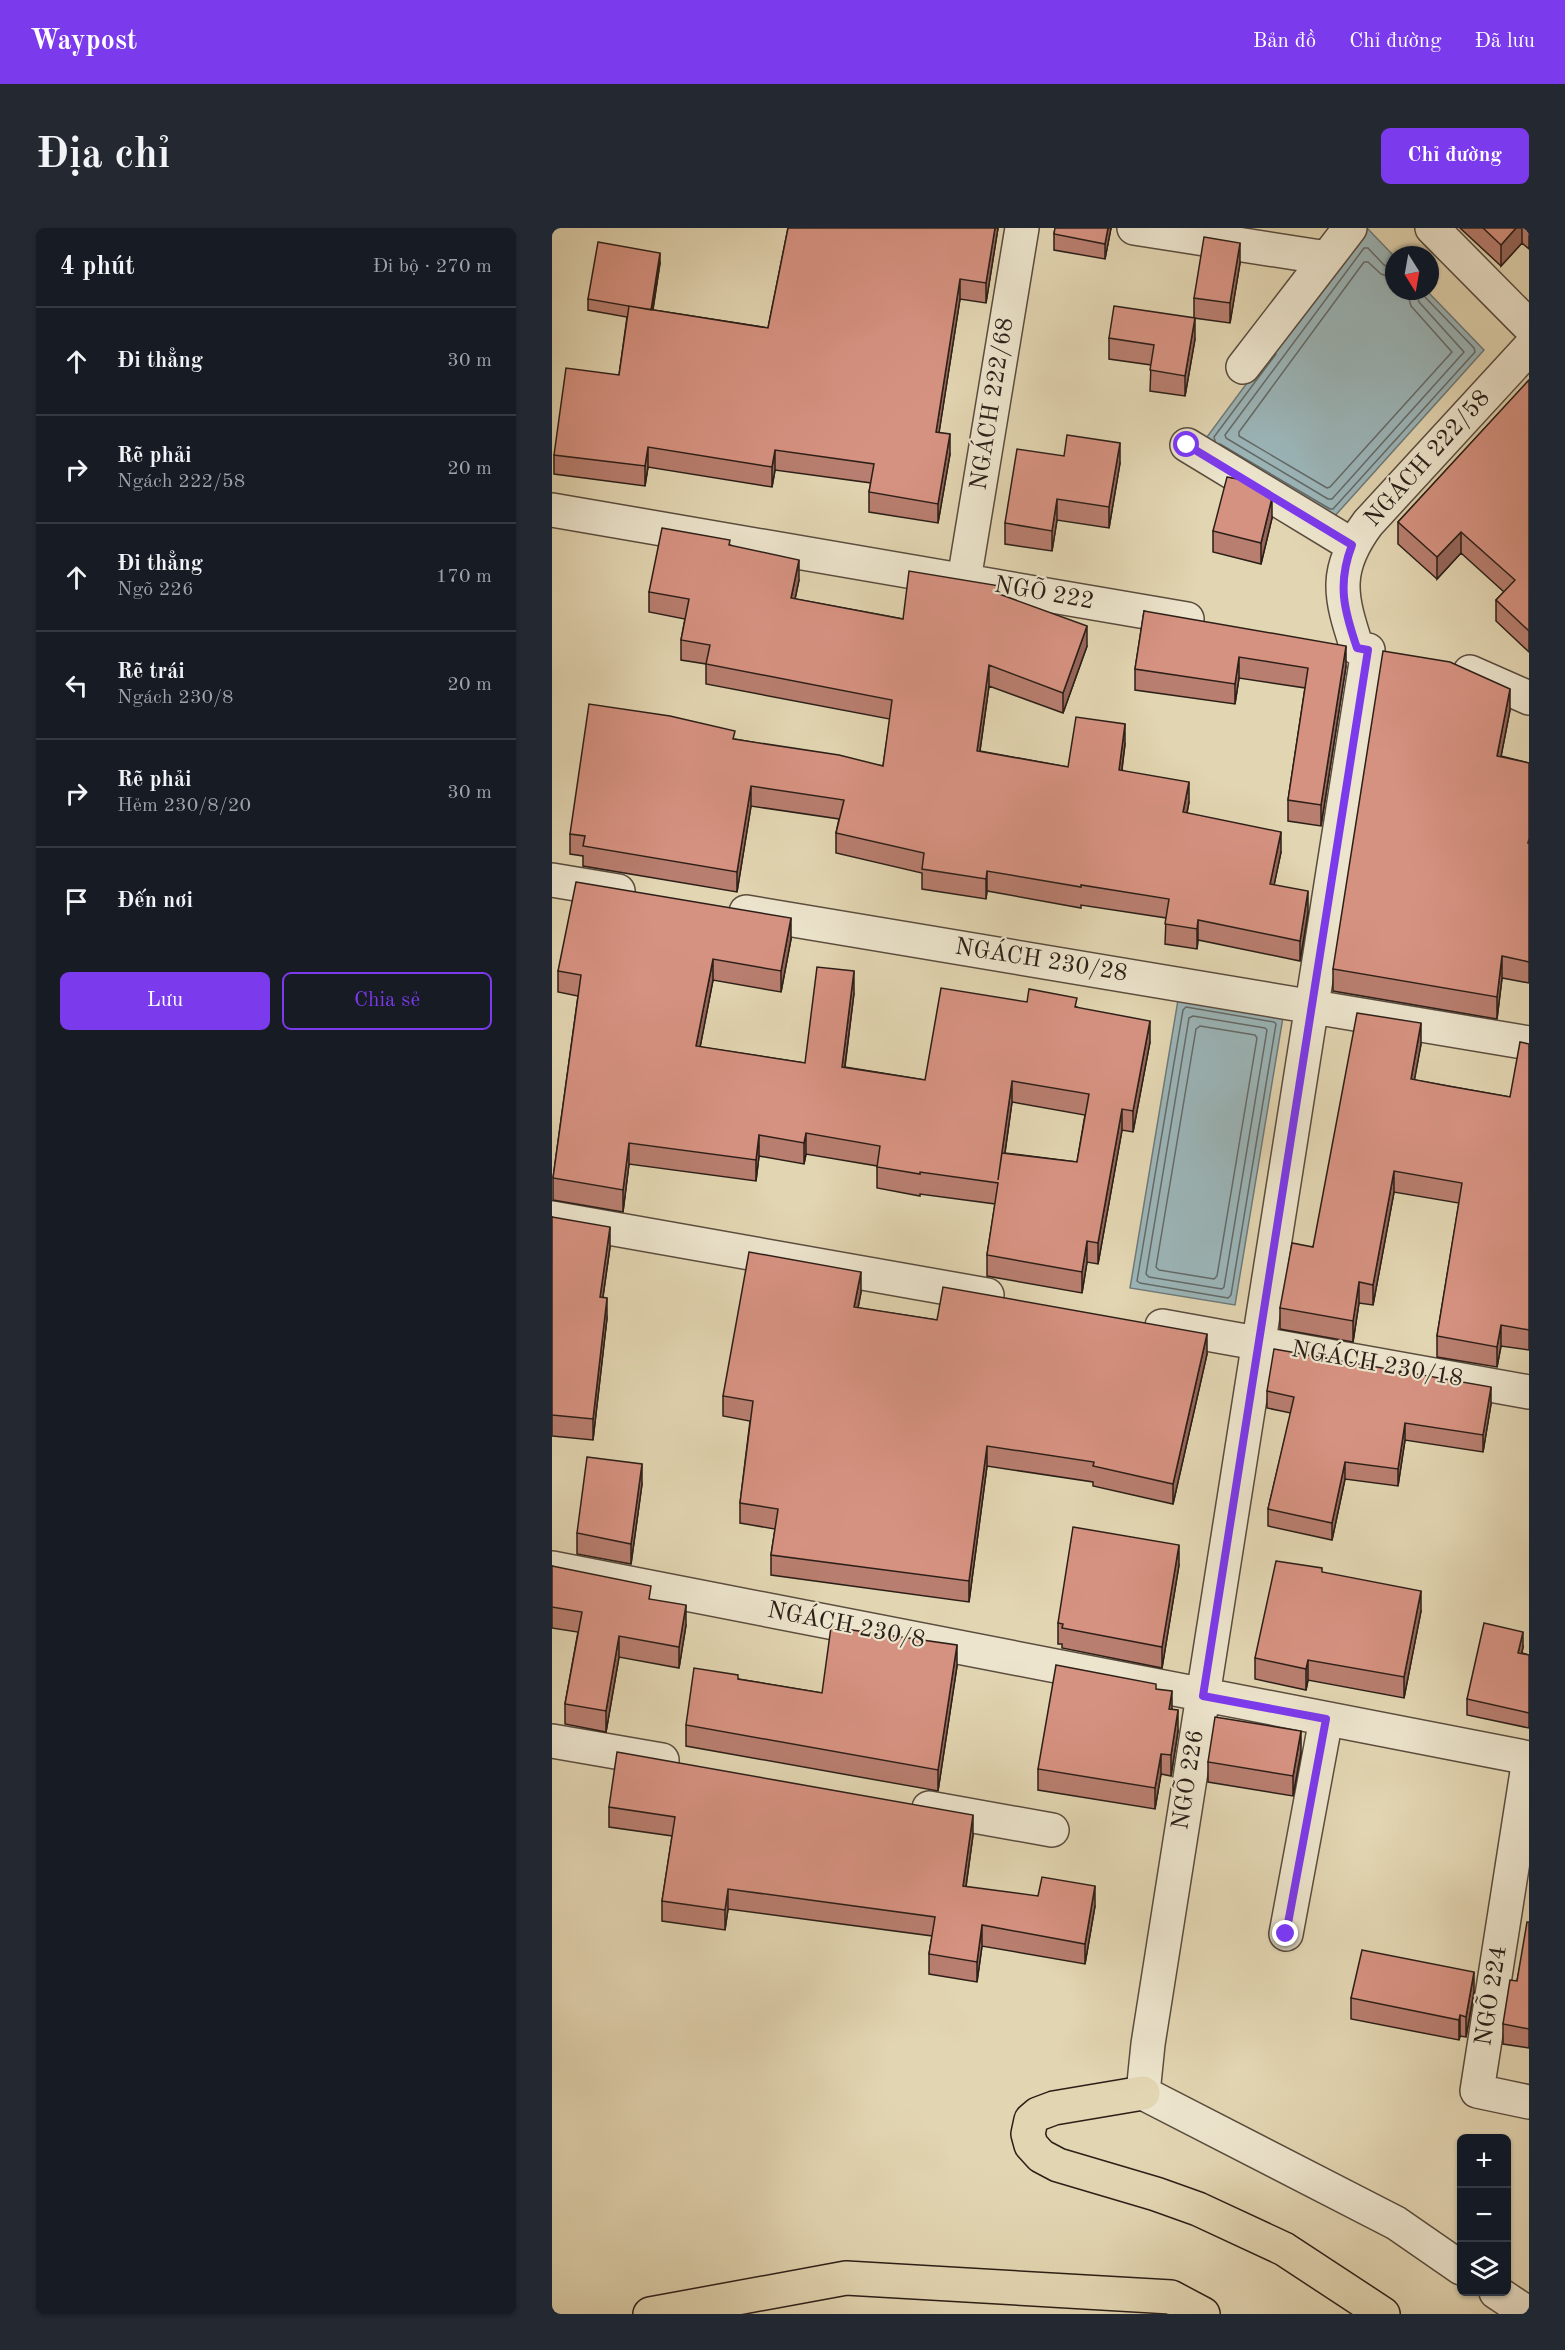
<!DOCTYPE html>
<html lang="vi">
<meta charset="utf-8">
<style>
:root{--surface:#171b24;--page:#242831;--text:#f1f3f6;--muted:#9ea1a6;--line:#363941;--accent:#7c3aed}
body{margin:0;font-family:"Old Standard TT",serif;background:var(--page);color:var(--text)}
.controls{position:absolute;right:18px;bottom:18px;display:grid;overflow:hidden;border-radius:9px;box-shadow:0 2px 4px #0004}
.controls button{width:54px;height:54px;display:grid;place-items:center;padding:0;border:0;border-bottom:2px solid var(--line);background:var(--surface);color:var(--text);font:30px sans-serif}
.compass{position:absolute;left:833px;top:18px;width:54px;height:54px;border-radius:50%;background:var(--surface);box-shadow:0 2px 4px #0004;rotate:169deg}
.stop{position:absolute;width:18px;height:18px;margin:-14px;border:4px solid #7c3aed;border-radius:50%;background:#fff}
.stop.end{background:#7c3aed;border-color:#fff;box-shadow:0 2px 6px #0008}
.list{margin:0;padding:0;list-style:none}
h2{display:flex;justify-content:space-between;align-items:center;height:78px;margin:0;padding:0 24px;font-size:26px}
h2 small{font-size:20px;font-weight:400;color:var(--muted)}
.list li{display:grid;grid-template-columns:39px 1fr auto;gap:18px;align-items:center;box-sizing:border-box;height:108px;padding:0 24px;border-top:2px solid var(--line)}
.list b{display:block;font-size:22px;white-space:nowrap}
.list p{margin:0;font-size:20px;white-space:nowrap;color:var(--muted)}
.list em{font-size:20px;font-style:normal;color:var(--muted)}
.actions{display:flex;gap:12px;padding:18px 24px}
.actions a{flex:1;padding:14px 0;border:2px solid var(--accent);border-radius:9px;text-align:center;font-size:21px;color:var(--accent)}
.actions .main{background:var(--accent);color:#fff}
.icon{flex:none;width:33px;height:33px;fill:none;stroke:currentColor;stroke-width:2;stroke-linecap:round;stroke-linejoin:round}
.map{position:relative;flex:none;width:977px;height:2086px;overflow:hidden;border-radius:9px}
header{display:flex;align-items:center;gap:36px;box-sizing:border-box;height:84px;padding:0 30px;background:var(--accent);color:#fff}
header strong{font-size:28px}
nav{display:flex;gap:33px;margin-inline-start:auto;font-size:21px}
.intro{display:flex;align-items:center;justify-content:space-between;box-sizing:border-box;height:144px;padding:0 36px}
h1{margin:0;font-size:42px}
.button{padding:15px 27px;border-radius:9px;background:var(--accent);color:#fff;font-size:21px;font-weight:700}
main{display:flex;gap:36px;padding:0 36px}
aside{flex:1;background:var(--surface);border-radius:9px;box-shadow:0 2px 4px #0004}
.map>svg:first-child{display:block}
.water{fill:#9bb5b8;stroke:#6f7978;stroke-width:1.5}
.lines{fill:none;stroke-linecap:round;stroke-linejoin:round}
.shore{stroke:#646a68;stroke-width:1.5}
.minor-casing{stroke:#5a4c3e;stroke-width:36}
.major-casing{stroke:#2c1f18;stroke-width:36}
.minor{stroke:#ece4cc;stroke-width:33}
.major{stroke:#e2d5b1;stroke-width:33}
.wall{fill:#b87e6f;stroke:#2c1f18;stroke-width:1.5;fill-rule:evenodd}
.shaded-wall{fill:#96665a;stroke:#2c1f18;stroke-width:1.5}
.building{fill:#d69281;stroke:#2c1f18;stroke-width:1.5;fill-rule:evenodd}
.route{stroke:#7c3aed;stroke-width:8}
.labels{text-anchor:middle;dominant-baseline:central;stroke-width:4.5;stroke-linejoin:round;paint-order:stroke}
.street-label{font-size:24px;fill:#2c1f18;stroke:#ece4cc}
</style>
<header>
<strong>Waypost</strong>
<nav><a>Bản đồ</a><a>Chỉ đường</a><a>Đã lưu</a></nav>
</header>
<div class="intro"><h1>Địa chỉ</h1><a class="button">Chỉ đường</a></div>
<main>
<aside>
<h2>4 phút<small>Đi bộ · 270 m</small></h2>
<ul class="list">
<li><svg class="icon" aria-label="ahead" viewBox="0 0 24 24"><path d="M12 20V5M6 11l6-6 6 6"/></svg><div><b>Đi thẳng</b></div><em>30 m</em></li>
<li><svg class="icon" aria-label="right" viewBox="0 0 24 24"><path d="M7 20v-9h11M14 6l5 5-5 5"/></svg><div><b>Rẽ phải</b><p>Ngách 222/58</p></div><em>20 m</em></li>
<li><svg class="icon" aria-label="ahead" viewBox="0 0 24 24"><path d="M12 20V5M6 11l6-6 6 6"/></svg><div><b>Đi thẳng</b><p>Ngõ 226</p></div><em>170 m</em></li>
<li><svg class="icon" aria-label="left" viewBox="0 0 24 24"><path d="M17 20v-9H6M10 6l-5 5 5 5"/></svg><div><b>Rẽ trái</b><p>Ngách 230/8</p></div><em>20 m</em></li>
<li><svg class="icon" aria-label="right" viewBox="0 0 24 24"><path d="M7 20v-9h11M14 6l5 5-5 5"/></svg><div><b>Rẽ phải</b><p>Hẻm 230/8/20</p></div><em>30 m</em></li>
<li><svg class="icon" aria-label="arrive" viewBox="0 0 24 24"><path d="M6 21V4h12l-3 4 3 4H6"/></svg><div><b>Đến nơi</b></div></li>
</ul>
<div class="actions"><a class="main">Lưu</a><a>Chia sẻ</a></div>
</aside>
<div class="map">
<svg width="977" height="2086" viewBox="0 0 977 2086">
<rect width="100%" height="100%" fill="#e2d5b1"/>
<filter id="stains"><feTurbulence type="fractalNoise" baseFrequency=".00333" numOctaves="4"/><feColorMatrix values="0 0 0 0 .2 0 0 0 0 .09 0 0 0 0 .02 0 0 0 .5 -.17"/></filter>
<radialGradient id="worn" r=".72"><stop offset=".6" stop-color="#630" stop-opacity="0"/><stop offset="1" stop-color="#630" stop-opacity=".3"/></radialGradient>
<path class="water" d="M 810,0 L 815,0 L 842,28 L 842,63 L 875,63 L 932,122 L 781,290 L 652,213 Z
M 626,772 L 731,789 L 683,1077 L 578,1060 Z"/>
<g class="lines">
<path class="shore" d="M 842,41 L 832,37 L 816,20 L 812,20 L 673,207 L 674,210 L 776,271 L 780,271 L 912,124 L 867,74 L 864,63
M 842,50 L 829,46 L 816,34 L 812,34 L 687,204 L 687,208 L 775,260 L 778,259 L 900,124 L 859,78 L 855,63
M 663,213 L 662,209 L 724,126
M 668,216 L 778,281 L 781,281 L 923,124 L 922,120 L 873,69 L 871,63
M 634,779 L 722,794 L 724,796 L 679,1067 L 676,1070 L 588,1055 L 585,1053 L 631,782 Z
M 641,788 L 713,800 L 715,802 L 672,1059 L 670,1061 L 597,1049 L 594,1046 L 637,790 Z
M 648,798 L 703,807 L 705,810 L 665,1048 L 662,1051 L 607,1042 L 604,1039 L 644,801 Z"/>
<g class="minor-casing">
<path id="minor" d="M 582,0 L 775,30 L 798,0
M 880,0 L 977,98
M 691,139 L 775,30
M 635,217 L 800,317
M 0,282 L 635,391
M 412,352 L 470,0
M 805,420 C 788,368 781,342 816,295 L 977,120
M 816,422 L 596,1816 L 591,1865 L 844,1995 L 909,2040
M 918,444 L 977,470
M 0,652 L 66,663
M 194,684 L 977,815
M 0,990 L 435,1067
M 610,1098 L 977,1164
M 0,1340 L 977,1530
M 0,1513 L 110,1532
M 977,1531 L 925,1863 L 977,1874
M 377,1580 L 500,1602
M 734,1706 L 774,1491
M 944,2064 L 977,2086"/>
</g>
<g class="major-casing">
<path id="major" d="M 591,1865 L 502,1880 L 486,1886 L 479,1892 L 476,1906 L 479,1917 L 489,1928 L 506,1937 L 604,1966 L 646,1981 L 732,2021 L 831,2086
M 98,2086 L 294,2050 L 619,2069 L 651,2086"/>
</g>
<use href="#minor" class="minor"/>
<use href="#major" class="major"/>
</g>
<path class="wall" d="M 236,0 L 446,0 L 434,75 L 408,71 L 387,204 L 398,226 L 386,295 L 317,284 L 317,264 L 319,255 L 223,242 L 220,259 L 96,239 L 93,258 L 2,246 L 2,227 L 67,147 L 75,89 L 36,82 L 36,71 L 108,35 L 101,82 L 216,100 Z
M 503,0 L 559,0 L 553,31 L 502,22 L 502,6 Z
M 908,0 L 977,0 L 977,21 L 970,15 L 949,38 Z
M 688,35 L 678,95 L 642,90 L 642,70 Z
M 557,110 L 643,111 L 633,168 L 598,163 L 599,137 L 557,131 Z
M 977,152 L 977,424 L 944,393 L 944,372 L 952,364 L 909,325 L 885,351 L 846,316 L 846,294 Z
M 568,235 L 557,300 L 505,292 L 500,323 L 453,316 L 453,295 Z
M 720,290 L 709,336 L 661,324 L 661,303 Z
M 178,317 L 247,352 L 243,371 L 351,391 L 448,366 L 535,418 L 511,485 L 437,458 L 428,523 L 516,539 L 573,516 L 570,542 L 637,574 L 635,585 L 729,624 L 722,657 L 756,684 L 748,733 L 646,712 L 645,721 L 613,716 L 614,690 L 529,677 L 529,680 L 435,663 L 434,671 L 370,661 L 370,645 L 284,625 L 284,605 L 287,591 L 199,578 L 185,664 L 31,638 L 31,628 L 18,626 L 18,606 L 183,511 L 331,538 L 338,491 L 154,456 L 154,436 L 129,432 L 129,412 L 133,391 L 97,384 L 97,364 Z
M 592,383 L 794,438 L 769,598 L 736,593 L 736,572 L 753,460 L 687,450 L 683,476 L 583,462 L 583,441 Z
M 958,482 L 949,528 L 977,535 L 977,755 L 950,750 L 945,791 L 781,763 L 781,741 Z
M 239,711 L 229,764 L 161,752 L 148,819 L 253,835 L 302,765 L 293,839 L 373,852 L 475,774 L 525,779 L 598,814 L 581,904 L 570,902 L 546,1036 L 535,1034 L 530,1065 L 435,1048 L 435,1027 L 443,976 L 368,966 L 368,968 L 325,960 L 325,938 L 254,926 L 252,936 L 207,928 L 204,953 L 77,936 L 71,984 L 1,972 L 1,950 L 26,768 L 6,764 L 6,743 ZM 460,874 L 533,887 L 525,934 L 453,925 Z
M 869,816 L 862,852 L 958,869 L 977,816 L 977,1122 L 949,1118 L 945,1139 L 885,1129 L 885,1108 L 907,975 L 842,964 L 821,1077 L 807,1075 L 801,1114 L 728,1101 L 728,1080 Z
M 0,989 L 58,1019 L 51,1069 L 55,1090 L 41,1212 L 0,1208 Z
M 309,1064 L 306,1080 L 385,1092 L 655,1126 L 621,1276 L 541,1258 L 541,1254 L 435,1238 L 417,1374 L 219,1347 L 219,1327 L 223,1301 L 188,1295 L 188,1275 L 198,1193 L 171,1188 L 171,1168 Z
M 715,1163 L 939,1176 L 931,1224 L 853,1212 L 846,1258 L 793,1251 L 780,1312 L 716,1298 L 716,1281 L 739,1185 L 715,1180 Z
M 90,1256 L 79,1336 L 25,1326 L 25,1305 Z
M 627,1337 L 610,1440 L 510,1420 L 510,1416 L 506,1416 L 506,1395 Z
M 0,1338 L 99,1372 L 134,1397 L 127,1440 L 67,1429 L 54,1504 L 13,1496 L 13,1476 L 26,1404 L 0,1400 Z
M 770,1345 L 869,1383 L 852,1470 L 756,1452 L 754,1462 L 703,1451 L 703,1430 Z
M 971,1419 L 970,1425 L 977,1427 L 977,1500 L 915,1487 L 915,1471 Z
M 405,1438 L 386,1563 L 134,1518 L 134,1497 L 186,1451 L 270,1465 Z
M 604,1461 L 620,1481 L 626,1503 L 619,1548 L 609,1546 L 603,1581 L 486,1562 L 486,1541 Z
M 749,1524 L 741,1568 L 656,1554 L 656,1534 Z
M 57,1579 L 421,1607 L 414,1659 L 543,1678 L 533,1736 L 430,1718 L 425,1754 L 377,1746 L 377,1726 L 380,1708 L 176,1681 L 173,1702 L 110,1693 L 110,1673 L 120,1608 L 57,1599 Z
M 977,1694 L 977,1820 L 951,1816 L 951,1796 L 965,1753 Z
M 922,1764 L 914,1809 L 908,1808 L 907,1812 L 799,1791 L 799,1770 Z"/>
<path class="shaded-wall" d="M 443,0 L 446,0 L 434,75 L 434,55 Z
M 556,0 L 559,0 L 553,31 L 553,16 Z
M 964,0 L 970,0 L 970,15 L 949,38 L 949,17 Z
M 688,15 L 688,35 L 678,95 L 678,75 Z
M 108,25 L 108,35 L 99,93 L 99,83 Z
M 408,51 L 408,71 L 384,224 L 384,204 Z
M 643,90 L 643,111 L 633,168 L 633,148 Z
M 398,206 L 398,226 L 386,295 L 386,276 Z
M 568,215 L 568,235 L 557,300 L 557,279 Z
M 96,219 L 96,239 L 93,258 L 93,238 Z
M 223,222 L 223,242 L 220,259 L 220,239 Z
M 720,270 L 720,290 L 709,336 L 709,315 Z
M 505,271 L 505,292 L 500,323 L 500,303 Z
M 909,304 L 909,325 L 885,351 L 885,329 Z
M 247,332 L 247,352 L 239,390 L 239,370 Z
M 535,398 L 535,418 L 511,485 L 511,465 Z
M 794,418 L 794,438 L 769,598 L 769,577 Z
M 687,429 L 687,450 L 683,476 L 683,456 Z
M 437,437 L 437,458 L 425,543 L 425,523 Z
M 958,461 L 958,482 L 945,549 L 945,528 Z
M 573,496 L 573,516 L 567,562 L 567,542 Z
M 637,554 L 637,574 L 631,604 L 631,584 Z
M 199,558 L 199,578 L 185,664 L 185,644 Z
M 729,604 L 729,624 L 718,676 L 718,656 Z
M 435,643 L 435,663 L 434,671 L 434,651 Z
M 756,663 L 756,684 L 748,733 L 748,713 Z
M 239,690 L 239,711 L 229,764 L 229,743 Z
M 646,692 L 646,712 L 645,721 L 645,701 Z
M 950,728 L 950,750 L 945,791 L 945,769 Z
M 161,731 L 161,752 L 144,840 L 144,818 Z
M 302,743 L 302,765 L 290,860 L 290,839 Z
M 598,793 L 598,814 L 581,904 L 581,883 Z
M 869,795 L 869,816 L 859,871 L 859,851 Z
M 460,853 L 460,874 L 446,973 L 446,952 Z
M 570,881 L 570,902 L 546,1036 L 546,1015 Z
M 254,905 L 254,926 L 252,936 L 252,915 Z
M 207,907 L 207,928 L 204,953 L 204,932 Z
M 77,915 L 77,936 L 71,984 L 71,962 Z
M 842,943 L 842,964 L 821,1077 L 821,1057 Z
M 58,999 L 58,1019 L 48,1089 L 48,1069 Z
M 535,1013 L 535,1034 L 530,1065 L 530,1044 Z
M 309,1044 L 309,1064 L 302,1100 L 302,1079 Z
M 807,1054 L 807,1075 L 801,1114 L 801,1093 Z
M 55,1070 L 55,1090 L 41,1212 L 41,1191 Z
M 949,1097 L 949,1118 L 945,1139 L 945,1119 Z
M 655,1106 L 655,1126 L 621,1276 L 621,1256 Z
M 939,1159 L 939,1176 L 931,1224 L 931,1207 Z
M 853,1195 L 853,1212 L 846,1258 L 846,1241 Z
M 435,1218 L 435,1238 L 417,1374 L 417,1353 Z
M 793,1234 L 793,1251 L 780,1312 L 780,1295 Z
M 90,1236 L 90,1256 L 79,1336 L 79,1316 Z
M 627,1317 L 627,1337 L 610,1440 L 610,1419 Z
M 869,1363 L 869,1383 L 852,1470 L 852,1449 Z
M 134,1377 L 134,1397 L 127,1440 L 127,1419 Z
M 971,1404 L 971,1419 L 966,1440 L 966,1425 Z
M 67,1408 L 67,1429 L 54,1504 L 54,1483 Z
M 405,1417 L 405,1438 L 386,1563 L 386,1542 Z
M 756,1432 L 756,1452 L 754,1462 L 754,1441 Z
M 620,1463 L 620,1484 L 617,1481 Z
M 626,1482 L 626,1503 L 619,1548 L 619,1527 Z
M 749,1503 L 749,1524 L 741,1568 L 741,1548 Z
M 609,1526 L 609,1546 L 603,1581 L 603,1560 Z
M 421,1587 L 421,1607 L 411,1679 L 411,1658 Z
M 543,1658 L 543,1678 L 533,1736 L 533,1716 Z
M 176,1661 L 176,1681 L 173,1702 L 173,1682 Z
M 430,1697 L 430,1718 L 425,1754 L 425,1734 Z
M 922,1744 L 922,1764 L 914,1809 L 914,1789 Z
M 908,1787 L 908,1808 L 907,1812 L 907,1792 Z"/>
<path class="building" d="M 236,0 L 443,0 L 434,55 L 408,51 L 384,204 L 398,206 L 386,276 L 317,264 L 322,236 L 223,222 L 220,239 L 96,219 L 93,238 L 2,227 L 14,140 L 67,147 L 77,78 L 216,100 Z
M 503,0 L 556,0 L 553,16 L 502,6 Z
M 931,0 L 964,0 L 949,17 Z
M 652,9 L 688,15 L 678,75 L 642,70 Z
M 46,14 L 108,25 L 99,82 L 36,71 Z
M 562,78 L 643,90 L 633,148 L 598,142 L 602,117 L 557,110 Z
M 977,152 L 977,403 L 944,372 L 963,352 L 909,304 L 885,329 L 846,294 Z
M 515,207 L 568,215 L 557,279 L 505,271 L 500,303 L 453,295 L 465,221 L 512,228 Z
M 675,249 L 691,252 L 720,270 L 709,315 L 661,303 Z
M 110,300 L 178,312 L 177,317 L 247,332 L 239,370 L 351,391 L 357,343 L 448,358 L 447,366 L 535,398 L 511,465 L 437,437 L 425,523 L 516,539 L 524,489 L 573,496 L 567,542 L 637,554 L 631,584 L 729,604 L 718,656 L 756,663 L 748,713 L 646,692 L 645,701 L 613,696 L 617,671 L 529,657 L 529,659 L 435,643 L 434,651 L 370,641 L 372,625 L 284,605 L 292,572 L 199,558 L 185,644 L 31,618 L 33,608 L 18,606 L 37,476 L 118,488 L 183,503 L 181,511 L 287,527 L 331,538 L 340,472 L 154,436 L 158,417 L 129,412 L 137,371 L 97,364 Z
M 592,383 L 794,418 L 769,577 L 736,572 L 756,440 L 687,429 L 683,456 L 583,441 Z
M 831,423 L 898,434 L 958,461 L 945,528 L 977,535 L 977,611 L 976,615 L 977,615 L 977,734 L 950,728 L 945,769 L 781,741 Z
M 24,654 L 239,690 L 229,743 L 161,731 L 144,818 L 253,835 L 265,739 L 302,743 L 290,839 L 373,852 L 389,760 L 475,774 L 477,761 L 525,770 L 523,779 L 598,793 L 581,883 L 570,881 L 546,1015 L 535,1013 L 530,1044 L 435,1027 L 446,955 L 368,944 L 368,946 L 325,939 L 328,918 L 254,905 L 252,915 L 207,907 L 204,932 L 77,915 L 71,962 L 1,950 L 29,747 L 6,743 ZM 460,853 L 537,866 L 525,934 L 450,925 L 446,952 Z
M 805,785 L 869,795 L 859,851 L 896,858 L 958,869 L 968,814 L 977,816 L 977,1102 L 949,1097 L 945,1119 L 885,1108 L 910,955 L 842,943 L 821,1057 L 807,1054 L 801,1093 L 728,1080 L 740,1015 L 761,1019 Z
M 0,989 L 58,999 L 48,1069 L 55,1070 L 41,1191 L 0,1187 Z
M 197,1024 L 309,1044 L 302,1079 L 385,1092 L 391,1059 L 655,1106 L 621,1256 L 541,1238 L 542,1234 L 435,1218 L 417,1353 L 219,1327 L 226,1281 L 188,1275 L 201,1173 L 171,1168 Z
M 722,1121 L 939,1159 L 931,1207 L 853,1195 L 846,1241 L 793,1234 L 780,1295 L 716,1281 L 742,1169 L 715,1163 Z
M 35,1229 L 90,1236 L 79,1316 L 25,1305 Z
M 521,1299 L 627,1317 L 610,1419 L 510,1400 L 511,1396 L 506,1395 Z
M 724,1333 L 770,1340 L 770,1344 L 869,1363 L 852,1449 L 756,1432 L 754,1441 L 703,1430 Z
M 0,1338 L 99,1358 L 97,1371 L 134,1377 L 127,1419 L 67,1408 L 54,1483 L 13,1476 L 30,1384 L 0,1379 Z
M 932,1395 L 971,1404 L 966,1425 L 977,1427 L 977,1485 L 915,1471 Z
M 279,1399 L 405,1417 L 386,1542 L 134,1497 L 142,1440 L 186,1447 L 186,1451 L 270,1465 Z
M 504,1437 L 604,1456 L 604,1461 L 620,1463 L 617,1481 L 626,1482 L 619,1527 L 609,1526 L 603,1560 L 486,1541 Z
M 663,1489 L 749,1503 L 741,1548 L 656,1534 Z
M 65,1524 L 421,1587 L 411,1658 L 486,1668 L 490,1649 L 543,1658 L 533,1716 L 430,1697 L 425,1734 L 377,1726 L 383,1689 L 176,1661 L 173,1682 L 110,1673 L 123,1589 L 57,1579 Z
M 975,1694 L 977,1694 L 977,1801 L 951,1796 L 958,1752 L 965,1753 Z
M 810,1722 L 922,1744 L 914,1789 L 908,1787 L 907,1792 L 799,1770 Z"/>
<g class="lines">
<path class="route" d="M 635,217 L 800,317 C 785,356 792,382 805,420 L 816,422 L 651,1468 L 774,1491 L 734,1706"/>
</g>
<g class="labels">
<g class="street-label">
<text transform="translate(441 176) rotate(-81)">NGÁCH 222/68</text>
<text transform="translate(876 231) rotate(-48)">NGÁCH 222/58</text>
<text transform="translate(492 366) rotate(10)">NGÕ 222</text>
<text transform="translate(489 733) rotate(9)">NGÁCH 230/28</text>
<text transform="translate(825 1137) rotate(10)">NGÁCH 230/18</text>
<text transform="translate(294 1398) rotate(11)">NGÁCH 230/8</text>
<text transform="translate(637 1552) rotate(-81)">NGÕ 226</text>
<text transform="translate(940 1768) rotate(-81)">NGÕ 224</text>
</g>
</g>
<rect width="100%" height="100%" filter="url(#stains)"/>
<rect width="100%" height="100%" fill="url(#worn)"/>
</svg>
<div class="controls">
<button>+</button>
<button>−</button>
<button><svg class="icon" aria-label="layers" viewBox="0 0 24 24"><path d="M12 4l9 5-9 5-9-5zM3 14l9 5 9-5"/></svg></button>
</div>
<svg class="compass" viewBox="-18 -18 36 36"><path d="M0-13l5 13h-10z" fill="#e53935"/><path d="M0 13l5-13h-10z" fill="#9ea1a6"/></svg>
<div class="stop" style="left:635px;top:217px"></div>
<div class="stop end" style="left:734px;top:1706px"></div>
</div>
</main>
